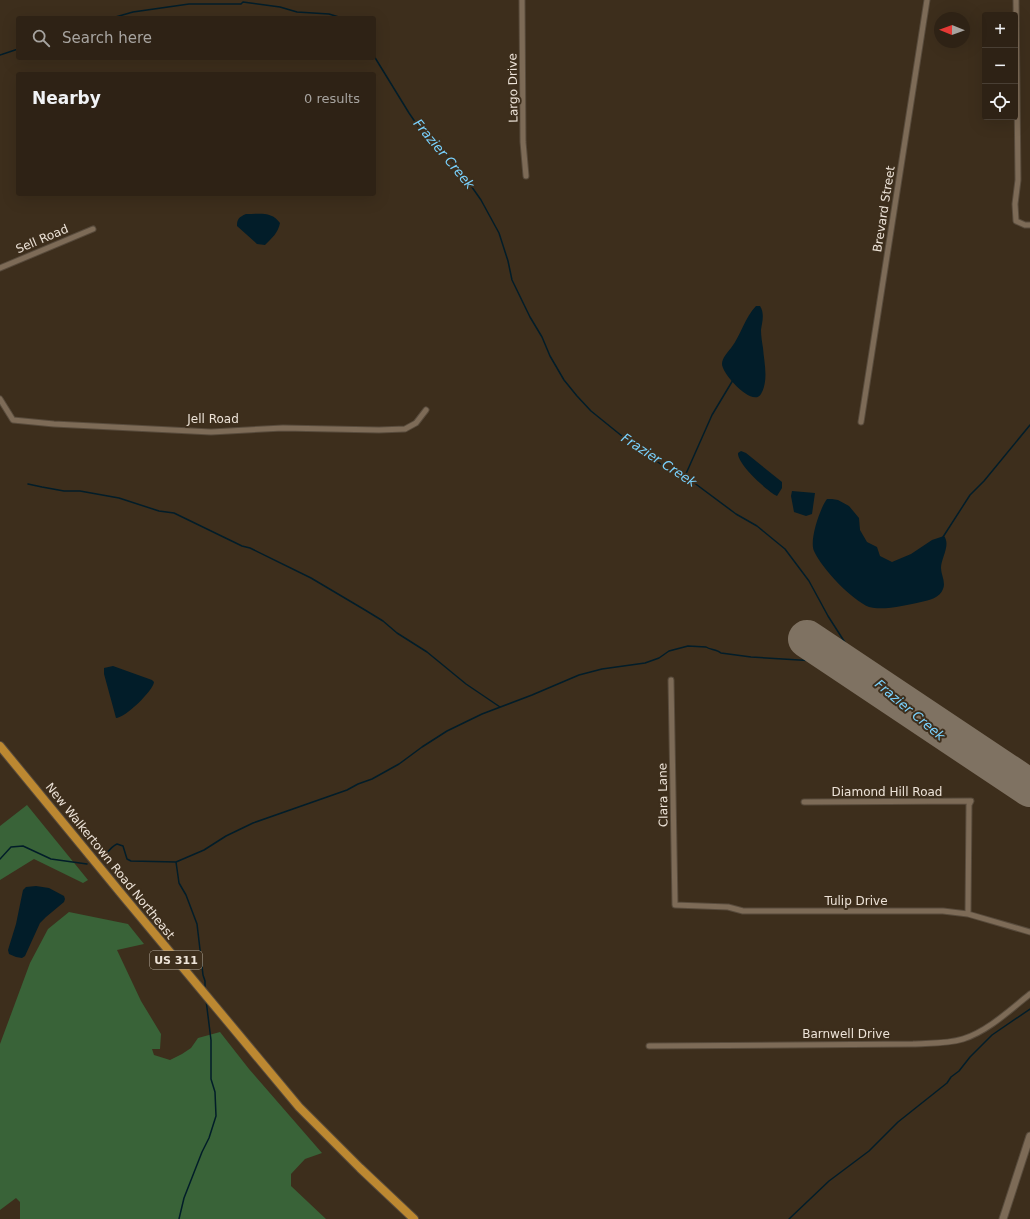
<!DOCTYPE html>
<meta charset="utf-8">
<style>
:root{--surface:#2e2215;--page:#362a1e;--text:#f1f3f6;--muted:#a7a4a0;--line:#493f34}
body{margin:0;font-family:"DejaVu Sans",sans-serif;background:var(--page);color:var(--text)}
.controls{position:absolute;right:12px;top:12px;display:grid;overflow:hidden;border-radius:4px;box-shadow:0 4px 16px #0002}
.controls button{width:36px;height:36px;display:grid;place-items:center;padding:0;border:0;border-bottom:1px solid var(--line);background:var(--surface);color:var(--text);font:20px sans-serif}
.compass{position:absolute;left:934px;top:12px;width:36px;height:36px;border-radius:50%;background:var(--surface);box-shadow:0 4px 16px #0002;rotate:271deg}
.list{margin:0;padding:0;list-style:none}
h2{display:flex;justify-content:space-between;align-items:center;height:52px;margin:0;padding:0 16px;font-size:17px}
h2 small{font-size:13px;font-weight:400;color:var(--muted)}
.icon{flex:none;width:22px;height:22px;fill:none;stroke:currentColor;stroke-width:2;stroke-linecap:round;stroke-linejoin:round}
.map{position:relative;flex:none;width:1030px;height:1219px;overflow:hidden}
.search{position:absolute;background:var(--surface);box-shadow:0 4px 16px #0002;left:16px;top:16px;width:360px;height:44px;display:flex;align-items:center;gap:10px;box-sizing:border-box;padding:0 14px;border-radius:4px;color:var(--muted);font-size:15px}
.panel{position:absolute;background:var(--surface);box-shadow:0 4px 16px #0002;left:16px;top:72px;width:360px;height:124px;border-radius:4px}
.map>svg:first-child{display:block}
.green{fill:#396338}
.water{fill:#021d29}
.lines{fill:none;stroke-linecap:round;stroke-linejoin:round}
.stream{stroke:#021d29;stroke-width:1.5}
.runway{stroke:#7f7262;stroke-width:38}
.street-casing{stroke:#584b3c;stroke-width:7}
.secondary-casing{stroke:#584b3c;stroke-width:9}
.primary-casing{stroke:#584b3c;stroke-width:10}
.street{stroke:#7d6b57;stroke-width:5}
.secondary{stroke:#7d6b57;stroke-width:7}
.primary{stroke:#bc8831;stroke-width:8}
.labels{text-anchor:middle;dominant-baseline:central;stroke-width:4;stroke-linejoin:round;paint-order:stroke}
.shield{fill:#3d2e1c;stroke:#b8ada0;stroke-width:1}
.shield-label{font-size:11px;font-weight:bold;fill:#ede3d8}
.street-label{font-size:12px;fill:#ede3d8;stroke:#3d2e1c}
.water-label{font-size:13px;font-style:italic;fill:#7ad2fe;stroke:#3d2e1c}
</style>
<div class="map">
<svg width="1030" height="1219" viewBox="0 0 1030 1219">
<rect width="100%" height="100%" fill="#3d2e1c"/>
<path class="green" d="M 27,805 L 88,880 L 83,883 L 34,859 L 0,880 L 0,826 Z
M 69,912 L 128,924 L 144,944 L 117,950 L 141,1001 L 161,1034 L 160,1049 L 152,1049 L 154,1055 L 170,1060 L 182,1054 L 191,1048 L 198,1038 L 220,1032 L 249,1069 L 322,1153 L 305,1159 L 291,1174 L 291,1186 L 326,1219 L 20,1219 L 20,1202 L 16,1198 L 0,1210 L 0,1044 L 30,963 L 48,929 Z"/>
<path class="water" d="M 246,214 C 259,214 272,211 280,223 C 278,233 272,238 265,245 L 257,244 L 237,226 C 237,219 239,217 246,214 Z
M 756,306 L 760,306 C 765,314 762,322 761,330 C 761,336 762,342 763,348 C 764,362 769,380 761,394 C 753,408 722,374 722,364 C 722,358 728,352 731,348 C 741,335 745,317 756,306 Z
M 741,451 L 746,453 L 782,482 L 782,488 L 777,496 C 767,491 737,464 738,453 Z
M 792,491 L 815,493 L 812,514 L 806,516 L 794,512 L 791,496 Z
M 827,499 L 832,499 L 838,500 L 849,506 L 859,518 L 860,530 L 867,542 L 877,547 L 880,556 L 892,562 L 911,554 L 932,540 L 944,536 C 951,545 941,558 941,568 C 941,575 946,582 943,589 C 940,598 929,600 921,602 C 907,605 883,611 869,607 C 852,600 822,569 814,551 C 809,541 820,508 827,499 Z
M 113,666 L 152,680 L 154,682 C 153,691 125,718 116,718 L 104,674 L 104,668 Z
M 36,886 L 49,888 L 64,896 L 65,899 L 64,902 L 46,917 L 40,923 L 25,956 L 22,958 L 16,957 L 9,954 L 8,950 L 16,924 L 23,890 L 26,887 Z"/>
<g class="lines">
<path class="stream" d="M 112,18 L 133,12 L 189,4 L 241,4 L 243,2 L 280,7 L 297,12 L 329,14 L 342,18
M 0,55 L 18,49
M 374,56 L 409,113 L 420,129 L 455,163 L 481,200 L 499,233 L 508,261 L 512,280 L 530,317 L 542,337 L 550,356 L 564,380 L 577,396 L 591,411 L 633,445 L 665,467 L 685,476 L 736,514 L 757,526 L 785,549 L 809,581 L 828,616 L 860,666 L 869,678 L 890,697 L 912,713 L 941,738 L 982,765 L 1030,788
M 685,476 L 712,415 L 733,380
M 28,484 L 42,487 L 64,491 L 80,491 L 119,498 L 159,511 L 174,513 L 242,546 L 250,548 L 311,578 L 365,610 L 383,621 L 397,633 L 427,652 L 466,684 L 500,707
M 943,537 L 970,495 L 984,481 L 1030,425
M 0,859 L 11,847 L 23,846 L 51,859 L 87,864
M 102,859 C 107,854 110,847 117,844 L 123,846 L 127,859 L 131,861 L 176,862 L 204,850 L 226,836 L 253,823 L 347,790 L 358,784 L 372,779 L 399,764 L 422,747 L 447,731 L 482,714 L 532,695 L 579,675 L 602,669 L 645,663 L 659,658 L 669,651 L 688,646 L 706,647 C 710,650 717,649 721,653 L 751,657 L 832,662 L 846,665 L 860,666
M 176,862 L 179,883 L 186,895 L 197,924 L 203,975 L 205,981 L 205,988
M 179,1219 L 184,1198 L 202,1152 L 209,1138 L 216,1116 L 215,1092 L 211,1079 L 211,1040 L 206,1000
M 789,1219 L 829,1181 L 869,1151 L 898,1122 L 947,1083 L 951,1077 L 959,1071 L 970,1057 L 992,1035 L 1030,1009"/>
<path class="runway" d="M 807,639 L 1030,788"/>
<g class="street-casing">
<path id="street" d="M 522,0 L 523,142 L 526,176
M 1016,0 L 1018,180 L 1015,204 L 1016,221 L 1025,225 L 1030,225
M 0,268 L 93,229
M 0,399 L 13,420 L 54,424 L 211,432 L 283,428 L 379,430 L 405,429 L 416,423 L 426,410
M 861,422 L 927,0
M 671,680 L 675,905 L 728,907 L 743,911 L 943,911 L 968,914 L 1030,932
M 804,802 L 971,801 L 969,805 L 968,914
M 649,1046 L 913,1044 C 929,1043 947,1044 963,1039 C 988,1031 1010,1010 1030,994"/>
</g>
<g class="secondary-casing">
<path id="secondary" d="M 1003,1219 L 1030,1136"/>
</g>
<g class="primary-casing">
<path id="primary" d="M 0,746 L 124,897 L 299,1107 L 360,1168 L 414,1219"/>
</g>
<use href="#street" class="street"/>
<use href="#secondary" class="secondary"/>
<use href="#primary" class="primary"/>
</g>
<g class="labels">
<rect class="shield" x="150" y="951" width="52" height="18" rx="3"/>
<g class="shield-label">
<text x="176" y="960">US 311</text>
</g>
<g class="street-label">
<text transform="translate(513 88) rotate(-91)">Largo Drive</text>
<text transform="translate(884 209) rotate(-81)">Brevard Street</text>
<text transform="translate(42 239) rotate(-23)">Sell Road</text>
<text x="213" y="419">Jell Road</text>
<text x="887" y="792">Diamond Hill Road</text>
<text transform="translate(663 795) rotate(-91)">Clara Lane</text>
<text transform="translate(110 861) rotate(51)">New Walkertown Road Northeast</text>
<text x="856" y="901">Tulip Drive</text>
<text x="846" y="1034">Barnwell Drive</text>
</g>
<g class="water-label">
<text transform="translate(444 154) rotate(50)">Frazier Creek</text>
<text transform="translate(659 460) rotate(33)">Frazier Creek</text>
<text transform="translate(910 710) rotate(40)">Frazier Creek</text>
</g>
</g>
</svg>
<div class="controls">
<button>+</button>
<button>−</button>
<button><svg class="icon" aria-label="locate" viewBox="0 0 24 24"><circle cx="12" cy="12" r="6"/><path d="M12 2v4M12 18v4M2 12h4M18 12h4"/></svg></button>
</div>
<svg class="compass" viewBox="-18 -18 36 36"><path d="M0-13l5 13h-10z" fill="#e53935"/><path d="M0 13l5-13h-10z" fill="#a7a4a0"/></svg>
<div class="search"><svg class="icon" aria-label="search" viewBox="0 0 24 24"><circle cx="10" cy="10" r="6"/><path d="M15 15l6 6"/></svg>Search here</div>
<section class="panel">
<h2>Nearby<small>0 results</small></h2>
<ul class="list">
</ul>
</section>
</div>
